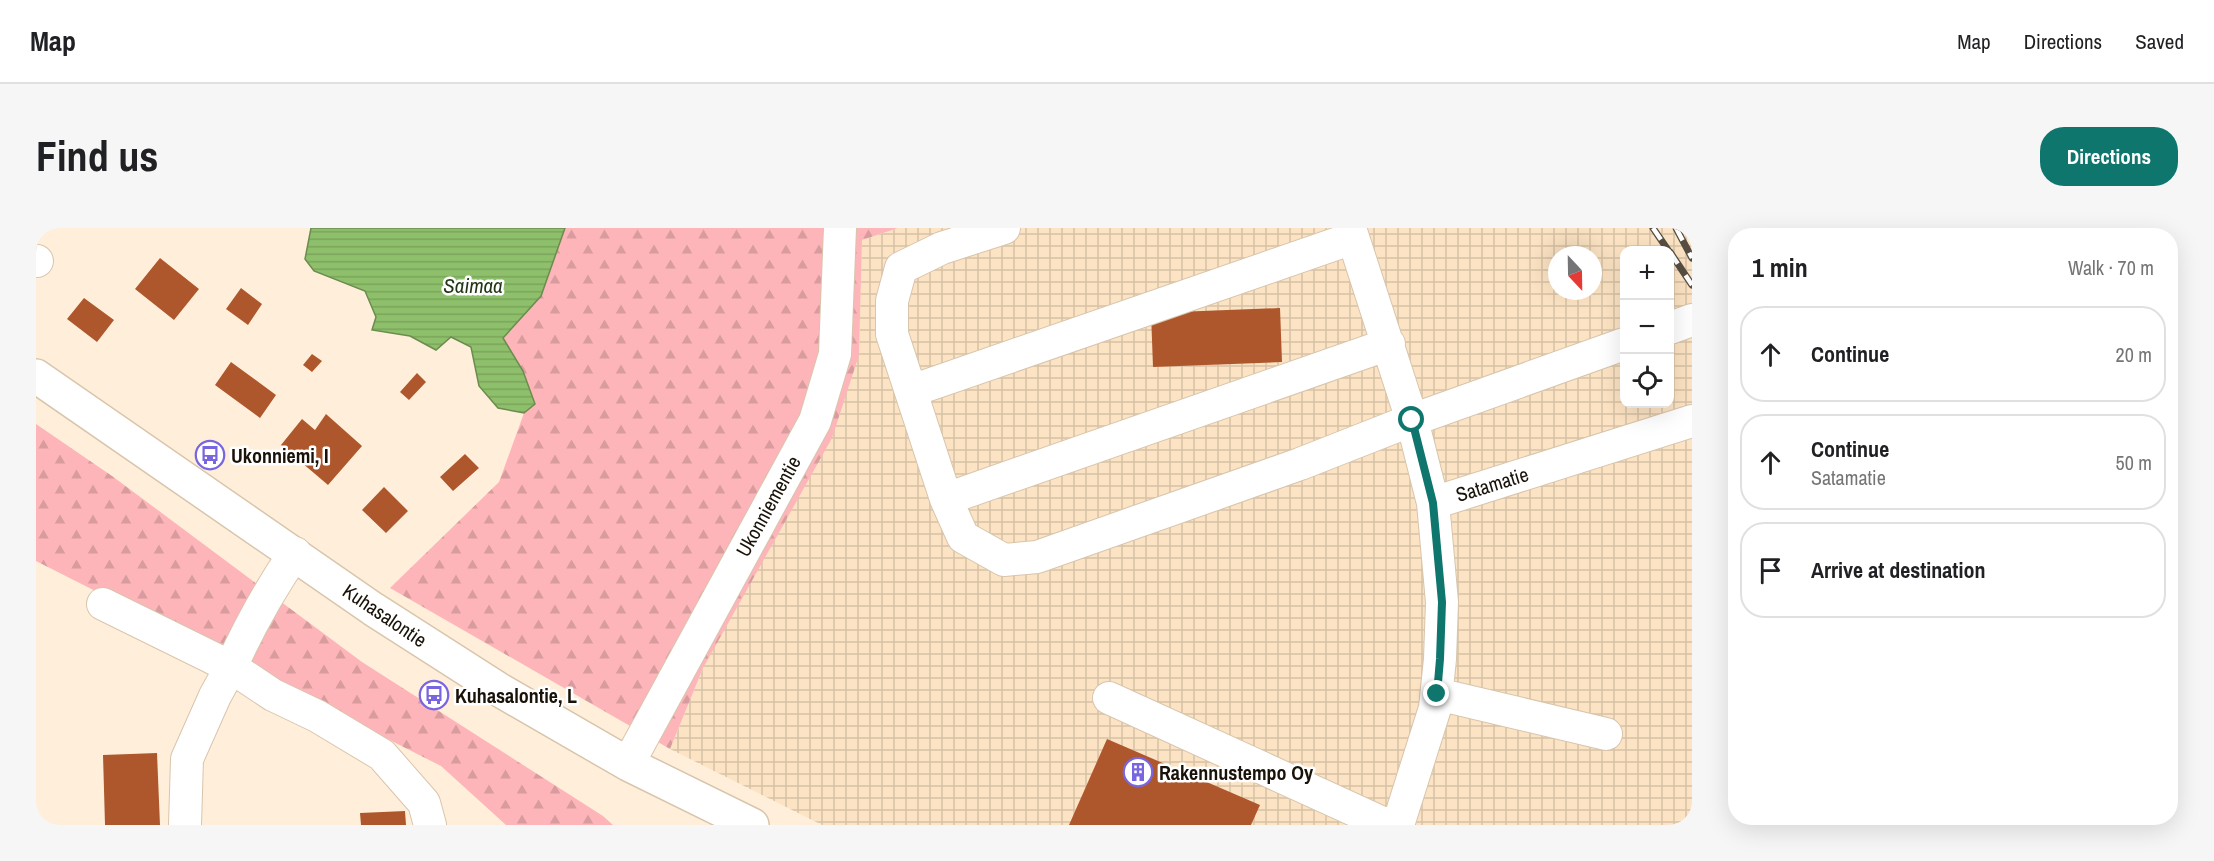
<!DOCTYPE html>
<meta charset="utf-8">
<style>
:root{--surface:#fff;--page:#f6f6f6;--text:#202124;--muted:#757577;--line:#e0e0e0;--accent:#0f766e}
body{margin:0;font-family:"Archivo Narrow",sans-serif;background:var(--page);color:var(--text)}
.controls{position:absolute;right:18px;top:18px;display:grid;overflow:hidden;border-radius:12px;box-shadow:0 6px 24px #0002}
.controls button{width:54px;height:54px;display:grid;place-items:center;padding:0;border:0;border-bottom:2px solid var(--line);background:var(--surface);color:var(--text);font:30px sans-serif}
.compass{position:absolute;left:1512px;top:18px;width:54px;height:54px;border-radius:50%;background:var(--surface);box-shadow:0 6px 24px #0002;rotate:158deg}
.stop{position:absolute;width:18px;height:18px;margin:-14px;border:4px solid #0f766e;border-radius:50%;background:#fff}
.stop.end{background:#0f766e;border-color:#fff;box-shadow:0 2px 6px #0008}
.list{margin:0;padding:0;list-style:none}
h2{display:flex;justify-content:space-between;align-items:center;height:78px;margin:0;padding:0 24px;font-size:26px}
h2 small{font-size:20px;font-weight:400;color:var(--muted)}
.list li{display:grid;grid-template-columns:39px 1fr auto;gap:18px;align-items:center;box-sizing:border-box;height:96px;margin:0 12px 12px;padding:0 12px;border:2px solid var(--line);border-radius:24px}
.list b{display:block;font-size:22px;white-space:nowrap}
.list p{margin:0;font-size:20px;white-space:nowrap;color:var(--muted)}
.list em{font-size:20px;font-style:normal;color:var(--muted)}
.icon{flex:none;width:33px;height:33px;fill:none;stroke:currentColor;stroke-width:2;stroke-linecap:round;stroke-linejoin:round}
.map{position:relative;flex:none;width:1656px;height:597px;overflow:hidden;border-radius:24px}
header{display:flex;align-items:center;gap:36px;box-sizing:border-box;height:84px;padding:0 30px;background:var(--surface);border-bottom:2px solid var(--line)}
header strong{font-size:28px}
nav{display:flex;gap:33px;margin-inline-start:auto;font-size:21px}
.intro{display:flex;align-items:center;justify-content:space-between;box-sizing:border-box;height:144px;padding:0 36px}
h1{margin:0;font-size:42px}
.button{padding:15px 27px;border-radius:24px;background:var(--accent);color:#fff;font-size:21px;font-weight:700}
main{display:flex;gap:36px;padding:0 36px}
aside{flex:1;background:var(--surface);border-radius:24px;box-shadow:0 6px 24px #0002}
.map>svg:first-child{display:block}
.industrial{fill:url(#industrial-grid);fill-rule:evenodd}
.forest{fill:url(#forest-firs)}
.water{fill:url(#water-rules);stroke:#6b8c4e;stroke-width:1.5}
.building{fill:#af572c}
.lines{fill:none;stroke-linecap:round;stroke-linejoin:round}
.minor-casing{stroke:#d8c5ac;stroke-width:34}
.major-casing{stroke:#d8c5ac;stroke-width:36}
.minor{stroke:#fff;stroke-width:32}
.major{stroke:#fff;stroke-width:33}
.rail-casing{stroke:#574e42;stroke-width:7}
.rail{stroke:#fff;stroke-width:4.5;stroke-dasharray:14;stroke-linecap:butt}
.route{stroke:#0f766e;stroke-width:8}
.labels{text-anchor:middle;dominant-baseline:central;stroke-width:5;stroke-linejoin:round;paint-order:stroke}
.poi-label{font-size:20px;font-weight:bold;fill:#191209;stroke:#fff;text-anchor:start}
.street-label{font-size:20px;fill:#191209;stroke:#fff}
.water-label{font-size:21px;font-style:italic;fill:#223613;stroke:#fff}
</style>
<header>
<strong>Map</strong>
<nav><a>Map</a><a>Directions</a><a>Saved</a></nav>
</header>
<div class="intro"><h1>Find us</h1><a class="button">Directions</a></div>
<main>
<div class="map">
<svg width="1656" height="597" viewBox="0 0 1656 597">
<defs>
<pattern id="industrial-grid" width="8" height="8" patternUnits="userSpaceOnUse" patternTransform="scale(1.5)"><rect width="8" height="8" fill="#fce3c3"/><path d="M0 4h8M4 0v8" fill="none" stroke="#d7c2a6"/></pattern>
<pattern id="forest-firs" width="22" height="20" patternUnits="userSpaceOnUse" patternTransform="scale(1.5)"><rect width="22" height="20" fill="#fdb5b9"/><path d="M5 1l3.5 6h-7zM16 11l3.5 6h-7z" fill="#d89b9e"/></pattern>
<pattern id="water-rules" width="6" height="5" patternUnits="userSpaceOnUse" patternTransform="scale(1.5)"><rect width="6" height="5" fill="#8ec06b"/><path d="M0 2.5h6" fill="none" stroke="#7aa45b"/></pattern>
</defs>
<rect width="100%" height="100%" fill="#ffefda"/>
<path class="industrial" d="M 862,0 L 1656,0 L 1656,597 L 786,597 L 634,521 L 667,440 L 823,127 L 826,12 ZM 1588,22 L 1634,22 L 1634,176 L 1588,176 ZM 1521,27 L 1557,27 L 1557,63 L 1521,63 Z"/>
<path class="forest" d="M 529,0 L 862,0 L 826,12 L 823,127 L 796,210 L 667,440 L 634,521 L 354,360 L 463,254 L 488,185 L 499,176 L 487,143 L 467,110 L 505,68 Z
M 0,196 L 76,248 L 326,434 L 567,588 L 577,597 L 470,597 L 405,538 L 0,333 Z"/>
<path class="water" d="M 275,0 L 529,0 L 505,68 L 467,110 L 487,143 L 499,176 L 488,185 L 462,180 L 443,158 L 435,119 L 415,109 L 400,122 L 374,108 L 336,102 L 340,89 L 329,63 L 278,43 L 269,31 Z"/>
<path class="building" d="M 124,30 L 163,61 L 138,92 L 99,61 Z
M 205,60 L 226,76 L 212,97 L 190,81 Z
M 48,70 L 78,92 L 61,114 L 31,91 Z
M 1244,80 L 1246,134 L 1117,139 L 1115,85 Z
M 276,126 L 286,133 L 276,144 L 267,137 Z
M 195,134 L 240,167 L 224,190 L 179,157 Z
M 381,145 L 390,154 L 373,172 L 364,164 Z
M 290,186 L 326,218 L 292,257 L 245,217 L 266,191 L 279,202 Z
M 429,226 L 443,240 L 417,263 L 404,249 Z
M 348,259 L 372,283 L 350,305 L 326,282 Z
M 1071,511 L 1224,577 L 1215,597 L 1033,597 Z
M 121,525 L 124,597 L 69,597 L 67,527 Z
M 369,583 L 370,597 L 325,597 L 324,585 Z"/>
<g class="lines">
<g class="minor-casing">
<path id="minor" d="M 968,0 L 906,20 L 865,40 L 856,73 L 856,106 L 910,271 L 927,309 L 968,332 L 1001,329 L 1264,236 L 1376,192 L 1314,0
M 0,33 L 1,33
M 1634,100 L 1656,92
M 875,163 L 1317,10
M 910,271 L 1353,116
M 1397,275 L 1376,192 L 1588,116
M 259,325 C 234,361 213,399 195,439 L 237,467 L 281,488 L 346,527 L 388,575 L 394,597
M 67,376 L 195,439 L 179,468 L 151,531 L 149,597
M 1401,466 L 1570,506
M 1073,470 L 1351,597
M 592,536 L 779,193 L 799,126 L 804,0
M 1362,597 L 1399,480 L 1404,431 L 1406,374 L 1397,275 L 1656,193"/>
</g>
<g class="major-casing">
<path id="major" d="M 0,148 L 337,381 L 462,461 L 592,536 L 716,597"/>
</g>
<use href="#minor" class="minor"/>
<use href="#major" class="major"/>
<g class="rail-casing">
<path id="rail" d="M 1617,0 L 1632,22
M 1640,0 L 1656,30
M 1634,24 L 1656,57"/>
</g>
<use href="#rail" class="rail"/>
</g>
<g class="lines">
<path class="route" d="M 1376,192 L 1397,275 L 1406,374 L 1404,431 L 1401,466"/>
</g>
<defs>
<g id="bus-ring" transform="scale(1.5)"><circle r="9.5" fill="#fff" stroke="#7965e0" stroke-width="1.5"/><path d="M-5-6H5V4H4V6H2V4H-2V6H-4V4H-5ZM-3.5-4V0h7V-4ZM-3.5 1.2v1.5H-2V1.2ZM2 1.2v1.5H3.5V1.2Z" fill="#7965e0"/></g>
<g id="building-ring" transform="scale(1.5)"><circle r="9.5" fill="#fff" stroke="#7965e0" stroke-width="1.5"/><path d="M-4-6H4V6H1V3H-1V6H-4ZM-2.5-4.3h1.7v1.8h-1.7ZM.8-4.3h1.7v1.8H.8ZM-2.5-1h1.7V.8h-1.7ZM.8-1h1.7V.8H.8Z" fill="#7965e0"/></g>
</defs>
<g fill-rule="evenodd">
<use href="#bus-ring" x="174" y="227"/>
<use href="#bus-ring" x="398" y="467"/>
<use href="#building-ring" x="1102" y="544"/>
</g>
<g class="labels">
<g class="poi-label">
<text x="195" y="227">Ukonniemi, I</text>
<text x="419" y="467">Kuhasalontie, L</text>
<text x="1123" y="544">Rakennustempo Oy</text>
</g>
<g class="street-label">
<text transform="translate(1456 256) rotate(-17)">Satamatie</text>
<text transform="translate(732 278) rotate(-61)">Ukonniementie</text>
<text transform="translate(349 387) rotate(34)">Kuhasalontie</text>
</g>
<g class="water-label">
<text x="437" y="57">Saimaa</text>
</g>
</g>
</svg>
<div class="controls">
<button>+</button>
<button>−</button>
<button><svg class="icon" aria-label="locate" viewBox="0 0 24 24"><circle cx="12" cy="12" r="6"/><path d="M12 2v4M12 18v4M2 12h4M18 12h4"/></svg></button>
</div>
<svg class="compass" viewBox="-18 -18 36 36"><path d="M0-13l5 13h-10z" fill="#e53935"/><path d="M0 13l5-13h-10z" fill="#757577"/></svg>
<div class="stop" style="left:1376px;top:192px"></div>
<div class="stop end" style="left:1401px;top:466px"></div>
</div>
<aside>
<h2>1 min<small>Walk · 70 m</small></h2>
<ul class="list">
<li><svg class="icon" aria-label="ahead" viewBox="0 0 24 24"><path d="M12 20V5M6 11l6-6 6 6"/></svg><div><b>Continue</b></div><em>20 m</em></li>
<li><svg class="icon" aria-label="ahead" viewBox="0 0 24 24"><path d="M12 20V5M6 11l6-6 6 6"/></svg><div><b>Continue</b><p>Satamatie</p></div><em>50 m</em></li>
<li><svg class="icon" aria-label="arrive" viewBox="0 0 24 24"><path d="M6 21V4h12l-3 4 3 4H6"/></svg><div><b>Arrive at destination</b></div></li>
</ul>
</aside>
</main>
